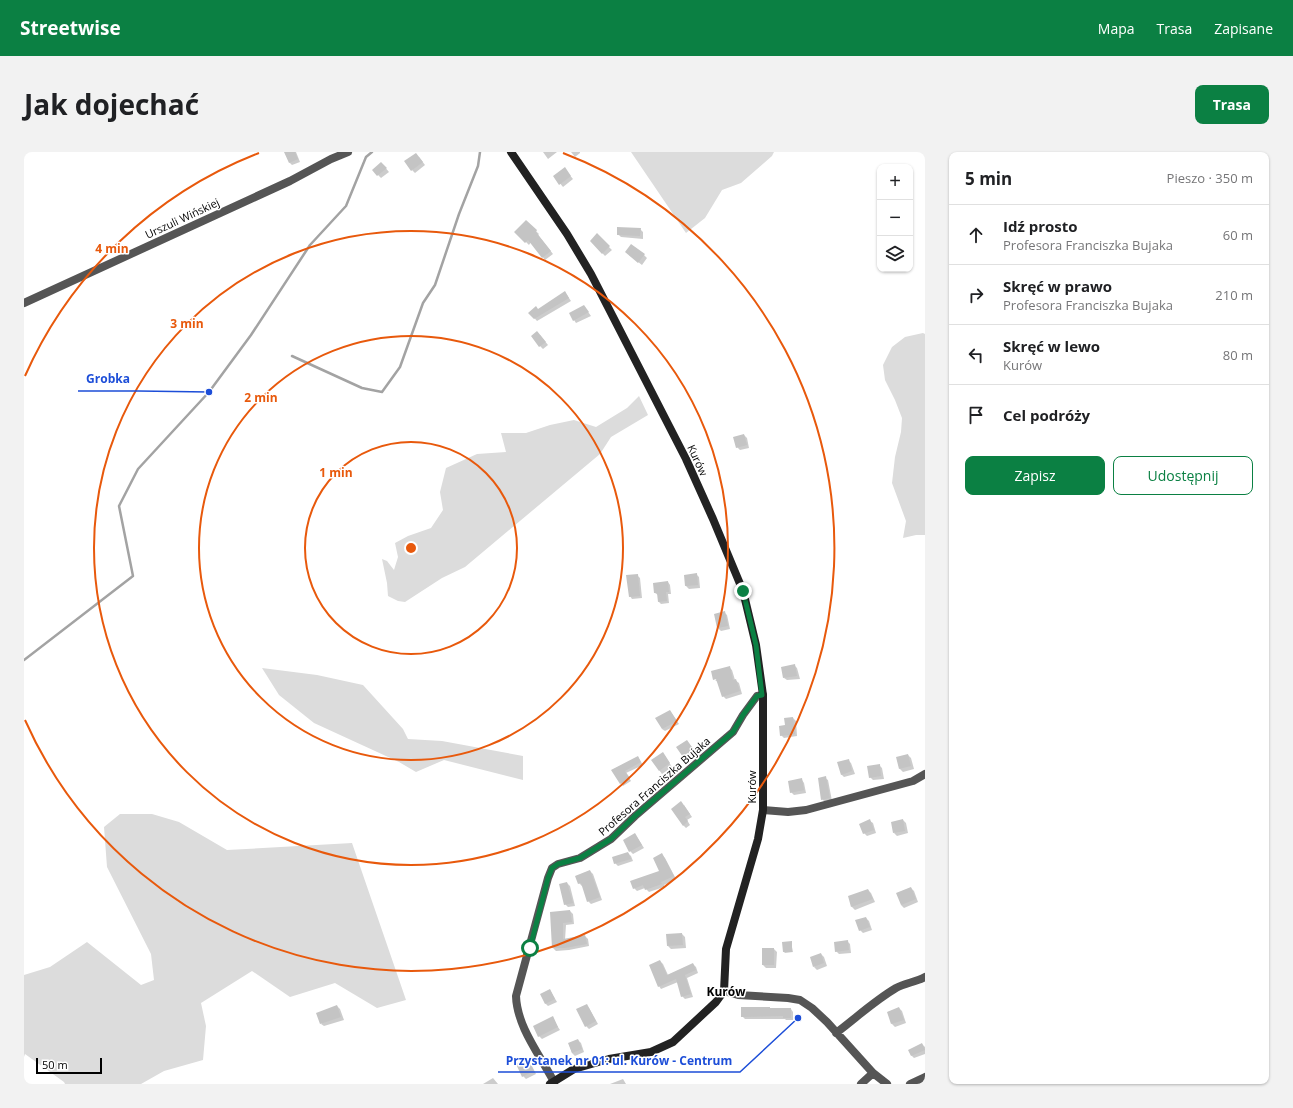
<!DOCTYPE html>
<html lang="pl">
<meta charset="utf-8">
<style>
:root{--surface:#fff;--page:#f2f2f2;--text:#202124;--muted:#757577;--line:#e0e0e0;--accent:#0b8043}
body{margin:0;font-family:"Open Sans",sans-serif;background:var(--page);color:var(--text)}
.controls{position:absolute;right:12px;top:12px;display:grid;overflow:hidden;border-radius:8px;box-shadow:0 1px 3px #0004}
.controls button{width:36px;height:36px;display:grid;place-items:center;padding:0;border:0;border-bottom:1px solid var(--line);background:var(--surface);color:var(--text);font:20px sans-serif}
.scale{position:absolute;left:12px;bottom:10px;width:66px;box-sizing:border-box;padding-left:4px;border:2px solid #000;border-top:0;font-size:11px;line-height:14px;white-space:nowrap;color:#000;-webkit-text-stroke:3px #fff;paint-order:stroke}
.stop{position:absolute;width:12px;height:12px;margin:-9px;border:3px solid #0b8043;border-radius:50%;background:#fff}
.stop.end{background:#0b8043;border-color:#fff;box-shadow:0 1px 4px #0008}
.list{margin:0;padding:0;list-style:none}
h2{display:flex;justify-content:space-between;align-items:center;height:52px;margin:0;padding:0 16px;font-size:17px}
h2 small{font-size:13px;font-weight:400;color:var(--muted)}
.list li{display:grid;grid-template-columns:26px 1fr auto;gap:12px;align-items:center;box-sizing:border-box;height:60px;padding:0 16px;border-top:1px solid var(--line)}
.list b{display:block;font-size:15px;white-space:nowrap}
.list p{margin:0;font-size:13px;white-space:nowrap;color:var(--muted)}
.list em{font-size:13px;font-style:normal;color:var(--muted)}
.actions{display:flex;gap:8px;padding:12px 16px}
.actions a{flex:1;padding:9px 0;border:1px solid var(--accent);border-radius:8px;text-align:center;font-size:14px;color:var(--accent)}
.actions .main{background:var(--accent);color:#fff}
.icon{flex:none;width:22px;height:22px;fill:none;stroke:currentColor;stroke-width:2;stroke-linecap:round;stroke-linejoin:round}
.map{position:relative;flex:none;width:901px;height:932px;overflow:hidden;border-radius:8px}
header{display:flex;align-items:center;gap:24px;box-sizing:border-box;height:56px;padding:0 20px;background:var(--accent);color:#fff}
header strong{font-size:19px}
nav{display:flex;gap:22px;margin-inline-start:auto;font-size:14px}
.intro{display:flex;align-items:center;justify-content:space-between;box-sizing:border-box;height:96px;padding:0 24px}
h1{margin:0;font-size:28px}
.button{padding:10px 18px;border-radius:8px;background:var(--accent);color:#fff;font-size:14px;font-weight:700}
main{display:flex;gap:24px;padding:0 24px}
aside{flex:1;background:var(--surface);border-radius:8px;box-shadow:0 1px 3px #0004}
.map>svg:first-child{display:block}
.green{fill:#dcdcdc}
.shadow{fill:#0003}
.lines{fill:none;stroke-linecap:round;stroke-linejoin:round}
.stream{stroke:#a3a3a3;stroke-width:2.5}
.building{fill:#c4c4c4}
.street{stroke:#555;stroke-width:8}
.secondary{stroke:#222;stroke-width:8}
.route{stroke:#0b8043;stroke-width:5}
.ring{fill:none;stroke:#e8590c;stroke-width:2}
.labels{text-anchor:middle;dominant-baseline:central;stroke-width:3;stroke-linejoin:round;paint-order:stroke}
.street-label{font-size:11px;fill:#000;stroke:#fff}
.neighbourhood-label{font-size:12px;font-weight:bold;fill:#000;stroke:#fff}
.centre{fill:#e8590c;stroke:#fff;stroke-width:2}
.ring-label{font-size:12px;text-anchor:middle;font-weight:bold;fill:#e8590c;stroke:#fff;stroke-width:3;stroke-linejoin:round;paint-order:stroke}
.leader{fill:none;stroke:#1d4ed8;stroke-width:1.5}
.callout-dot{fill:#1d4ed8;stroke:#fff;stroke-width:1.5}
.callout-label{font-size:12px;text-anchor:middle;font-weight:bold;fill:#1d4ed8;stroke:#fff;stroke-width:3;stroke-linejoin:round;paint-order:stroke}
</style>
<header>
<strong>Streetwise</strong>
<nav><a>Mapa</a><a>Trasa</a><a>Zapisane</a></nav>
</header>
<div class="intro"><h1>Jak dojechać</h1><a class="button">Trasa</a></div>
<main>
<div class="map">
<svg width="901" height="932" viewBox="0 0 901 932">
<rect width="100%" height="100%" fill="#fff"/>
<path class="green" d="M 607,0 L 750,0 L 748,4 L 717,31 L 698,38 L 681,66 L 662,81 Z
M 899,181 L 901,182 L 901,383 L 892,383 L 879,386 L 882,369 L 868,331 L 871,305 L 877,280 L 878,266 L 871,248 L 861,228 L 859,213 L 868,195 L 881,185 Z
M 615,244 L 624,263 L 587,285 L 576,302 L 441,415 L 418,426 L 381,450 L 374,449 L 364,444 L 363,431 L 358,407 L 363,409 L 370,418 L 374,405 L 371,391 L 384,384 L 407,376 L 419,358 L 416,340 L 422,316 L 453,302 L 482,300 L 477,281 L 502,281 L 526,273 L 550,268 L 572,275 L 603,256 Z
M 238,516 L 293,523 L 339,533 L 379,577 L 384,587 L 418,589 L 499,604 L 499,628 L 420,608 L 392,620 L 375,610 L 290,571 L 255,543 Z
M 96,662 L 128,662 L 155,670 L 203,698 L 328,691 L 382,848 L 353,856 L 311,831 L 266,845 L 228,819 L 177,851 L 182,874 L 179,908 L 140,919 L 117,932 L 41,932 L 40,930 L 1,902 L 0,905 L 0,823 L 26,815 L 63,790 L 117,833 L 130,828 L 127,802 L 83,715 L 80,675 Z"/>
<path class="shadow" d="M 263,0 L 272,0 L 276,10 L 268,13 L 265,10 Z
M 519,0 L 533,0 L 524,7 Z
M 547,0 L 556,0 L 556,1 L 551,5 Z
M 395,5 L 401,13 L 391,21 L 388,18 Z
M 360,14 L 365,20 L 357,26 L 349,18 Z
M 544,21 L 549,27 L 539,35 L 530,24 Z
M 502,70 L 515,82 L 514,83 L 529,102 L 521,108 L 507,90 L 505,93 L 492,80 Z
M 616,77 L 619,80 L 619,87 L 597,85 L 594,82 Z
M 573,83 L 588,98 L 581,104 L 567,89 Z
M 605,103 L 620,103 L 623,106 L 618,113 Z
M 543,143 L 547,149 L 513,169 L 506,161 L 514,159 Z
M 560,154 L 567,164 L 552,171 L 550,168 Z
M 516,183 L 524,193 L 519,197 L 516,194 Z
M 720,283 L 723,286 L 725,296 L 716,298 L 713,295 Z
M 672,422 L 675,425 L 676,436 L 665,437 L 662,434 L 661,424 Z
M 613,423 L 616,426 L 618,446 L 608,447 L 606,444 Z
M 644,430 L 646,433 L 647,442 L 644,442 L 645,451 L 637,452 L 635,450 L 634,443 L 631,441 Z
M 700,460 L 703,463 L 706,477 L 697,479 L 694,476 Z
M 770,513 L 773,516 L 776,527 L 763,528 L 760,526 Z
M 705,515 L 708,518 L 711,528 L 715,531 L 718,542 L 702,547 L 699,544 L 694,530 L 691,528 L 697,526 L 697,525 L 690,526 L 690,528 L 688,520 Z
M 646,559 L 655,572 L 641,579 L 638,577 Z
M 769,566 L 772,569 L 773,584 L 760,586 L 757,583 L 762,574 Z
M 663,589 L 672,601 L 662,607 L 660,604 Z
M 884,603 L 887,606 L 890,617 L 879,620 L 876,617 L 873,606 Z
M 641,604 L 648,615 L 638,622 L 628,608 Z
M 614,605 L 619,613 L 602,621 L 607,629 L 599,634 L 588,618 Z
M 824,608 L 827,611 L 831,622 L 820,625 L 817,622 Z
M 855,613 L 858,616 L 860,627 L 849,628 L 846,625 Z
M 801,626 L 804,628 L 808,649 L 801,650 L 798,647 Z
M 778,628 L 780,631 L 782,641 L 770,643 L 767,640 Z
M 660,653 L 668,665 L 663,668 L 666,673 L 662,676 L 659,673 Z
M 879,668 L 882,671 L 884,681 L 873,684 L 870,681 Z
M 846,669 L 849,671 L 852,681 L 843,684 L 840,681 Z
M 611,682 L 620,696 L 609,702 L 606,699 Z
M 604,701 L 607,704 L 609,709 L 594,714 L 591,711 Z
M 638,703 L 641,706 L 652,727 L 640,733 L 640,735 L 625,740 L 621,736 L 613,739 L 610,736 L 637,719 Z
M 566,719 L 569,722 L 578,748 L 567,752 L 564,749 L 559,734 L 558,734 L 555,731 Z
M 543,731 L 546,734 L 551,754 L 544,755 L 541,752 Z
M 887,736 L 890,739 L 894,750 L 880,756 L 877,753 Z
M 844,738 L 847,741 L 851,750 L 831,758 L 828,755 L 825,745 Z
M 546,759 L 549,762 L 550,772 L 542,773 L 541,788 L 561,784 L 564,787 L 565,794 L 545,798 L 532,799 L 529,796 L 527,761 Z
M 842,766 L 845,769 L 848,778 L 839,781 L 836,778 Z
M 658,782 L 661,785 L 662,796 L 647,797 L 644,794 Z
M 767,790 L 769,800 L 761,801 L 760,800 Z
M 824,790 L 826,792 L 827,801 L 815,802 L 812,799 Z
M 750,797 L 753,800 L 752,816 L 742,816 L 739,813 Z
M 797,802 L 800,805 L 803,814 L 793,818 L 790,815 Z
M 636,809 L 639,812 L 644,823 L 669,812 L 672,815 L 674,821 L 663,826 L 669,845 L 661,847 L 658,844 L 654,830 L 637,837 L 635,834 Z
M 526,838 L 533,850 L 524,854 L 521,851 Z
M 562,853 L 565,856 L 574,872 L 565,877 L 562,874 Z
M 313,854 L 316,857 L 320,868 L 300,874 L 297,872 Z
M 718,856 L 746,856 L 748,857 L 767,857 L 769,860 L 769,868 L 762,868 L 761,867 L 721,867 L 718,864 Z
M 875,856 L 878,859 L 882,871 L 871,875 L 868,872 L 864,860 Z
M 528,866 L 536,878 L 518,887 L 515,884 Z
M 554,888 L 557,891 L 560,900 L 551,904 L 548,901 L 545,892 Z
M 898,892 L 901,895 L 901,902 L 890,906 L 887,903 Z
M 503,907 L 506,910 L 512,922 L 502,927 L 499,924 Z
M 469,926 L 474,932 L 459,932 Z
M 599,927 L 602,932 L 586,932 Z"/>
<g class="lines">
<path class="stream" d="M 268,204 L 338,236 L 358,240 L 376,215 L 399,151 L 411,133 L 435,62 L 454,14 L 456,0
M 0,508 L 109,424 L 95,354 L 114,317 L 185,240 L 227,183 L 286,93 L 322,54 L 342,5 L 348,0"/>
</g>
<path class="building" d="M 260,0 L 271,0 L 274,7 L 265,11 Z
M 392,1 L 399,10 L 387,19 L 380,9 Z
M 357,10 L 363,16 L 353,24 L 348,18 Z
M 541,15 L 547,24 L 535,33 L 529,24 Z
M 502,68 L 513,78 L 512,80 L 527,99 L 518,106 L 504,88 L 501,91 L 490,80 Z
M 593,75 L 617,76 L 616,84 L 593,83 Z
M 573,81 L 586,94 L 578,102 L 566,89 Z
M 607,92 L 621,102 L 614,111 L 601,100 Z
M 541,139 L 545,146 L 510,167 L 504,161 L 512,154 L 514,157 Z
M 560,153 L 565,160 L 549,169 L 545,161 Z
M 513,179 L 522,190 L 515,195 L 507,184 Z
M 720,282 L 723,293 L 712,296 L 709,285 Z
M 673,421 L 674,433 L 661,434 L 660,423 Z
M 614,422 L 616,444 L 605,445 L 602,423 Z
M 644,429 L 645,440 L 642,440 L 643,449 L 634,450 L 633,441 L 630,441 L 629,431 Z
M 701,459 L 704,474 L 693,476 L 690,462 Z
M 771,512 L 773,524 L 759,526 L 757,515 Z
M 706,514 L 709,528 L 712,527 L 716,539 L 698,545 L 692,527 L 689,528 L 687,519 Z
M 646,558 L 653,569 L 638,577 L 631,566 Z
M 769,565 L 771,582 L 756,584 L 755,574 L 761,573 L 760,566 Z
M 663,588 L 670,598 L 659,605 L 652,595 Z
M 639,600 L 646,611 L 635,619 L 627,608 Z
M 884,602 L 887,614 L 875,617 L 872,605 Z
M 614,604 L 617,610 L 601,619 L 606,626 L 596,632 L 587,618 Z
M 825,607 L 828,619 L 817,623 L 813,610 Z
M 856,612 L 857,624 L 845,626 L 843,614 Z
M 802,624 L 806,646 L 797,648 L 794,626 Z
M 778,626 L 780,638 L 766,641 L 764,629 Z
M 657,649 L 666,662 L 661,665 L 664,669 L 659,674 L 647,657 Z
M 846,667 L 850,678 L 839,682 L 835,672 Z
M 879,667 L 881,679 L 869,681 L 867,670 Z
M 611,681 L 618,693 L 605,700 L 599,688 Z
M 604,700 L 607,707 L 590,712 L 588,705 Z
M 638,701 L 650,724 L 637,730 L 638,732 L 621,738 L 619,733 L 609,737 L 606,729 L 635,719 L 629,706 Z
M 566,718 L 576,745 L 563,750 L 557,731 L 554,732 L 551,724 Z
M 543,730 L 549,751 L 540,753 L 535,732 Z
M 887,735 L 892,747 L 877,753 L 872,741 Z
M 844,737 L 849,747 L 827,755 L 824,744 Z
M 546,758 L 548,770 L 539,771 L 539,787 L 561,783 L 563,792 L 541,796 L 528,796 L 526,760 Z
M 842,765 L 846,775 L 835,779 L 831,768 Z
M 658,781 L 659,793 L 643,794 L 642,782 Z
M 824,788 L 825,798 L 811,800 L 810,790 Z
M 768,789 L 768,800 L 759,800 L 758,790 Z
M 738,796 L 750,796 L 750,813 L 738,813 Z
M 797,801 L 800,811 L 789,815 L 786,805 Z
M 636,808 L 643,823 L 669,811 L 672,818 L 661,823 L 667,842 L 657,845 L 652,827 L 634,835 L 625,813 Z
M 526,837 L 531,847 L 521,852 L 516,842 Z
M 563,852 L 572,869 L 561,875 L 552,857 Z
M 313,853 L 317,865 L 296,872 L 292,861 Z
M 717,855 L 746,855 L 746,856 L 767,856 L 767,866 L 759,866 L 759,864 L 717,865 Z
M 875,855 L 880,868 L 867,872 L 863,860 Z
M 529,864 L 534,875 L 514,885 L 509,874 Z
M 554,887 L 558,897 L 548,901 L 544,891 Z
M 898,891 L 901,898 L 887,904 L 884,898 Z
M 503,906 L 510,919 L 498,925 L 492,912 Z"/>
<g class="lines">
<path class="street" d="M 0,151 L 266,29 L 307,7 L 324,0
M 739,658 L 764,660 L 782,658 L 889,629 L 901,622
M 700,839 L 714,843 L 764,846 L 776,848 L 788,856 L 803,870 L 849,921 L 863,932
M 812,881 C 832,866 850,849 872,836 C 881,831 892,830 901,825
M 530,930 C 516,903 493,875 492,844 L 524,726 L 528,716 L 534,712 L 556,706 L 587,687 L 611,664 L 709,580 L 719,563 L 733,544 L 739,543
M 837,932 L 849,921
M 886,932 L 901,925"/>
<path class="secondary" d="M 487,0 L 543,82 L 567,122 L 662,307 L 689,367 L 719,439 L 732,493 L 739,543 L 739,658 L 734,687 L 702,797 L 700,839 L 692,850 L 649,890 L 627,900 L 585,907 L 550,917 L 526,932"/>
</g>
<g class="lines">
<path class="route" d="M 506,796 L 524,726 L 528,716 L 534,712 L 556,706 L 587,687 L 611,664 L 709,580 L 719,563 L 733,544 L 738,543 L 732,493 L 719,439"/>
</g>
<g class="ring">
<circle cx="387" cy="396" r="106"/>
<circle cx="387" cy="396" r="212"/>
<circle cx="387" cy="396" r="317"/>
<path d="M1 224A423 423 0 0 1 235 1M539 1A423 423 0 1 1 1 568"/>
</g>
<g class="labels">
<g class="street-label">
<text transform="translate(158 66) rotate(-25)">Urszuli Wińskiej</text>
<text transform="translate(674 308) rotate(65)">Kurów</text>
<text transform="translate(630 634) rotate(-41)">Profesora Franciszka Bujaka</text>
<text transform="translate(727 635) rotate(-90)">Kurów</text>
</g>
<g class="neighbourhood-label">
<text x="702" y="839">Kurów</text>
</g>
</g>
<circle cx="387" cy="396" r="6" class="centre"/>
<g class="ring-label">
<text x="88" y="101">4 min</text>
<text x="163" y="176">3 min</text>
<text x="237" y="250">2 min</text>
<text x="312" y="325">1 min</text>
</g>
<path class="leader" d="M185 240L114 239H54M774 866L716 920H474"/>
<g class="callout-dot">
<circle cx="185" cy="240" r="4"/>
<circle cx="774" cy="866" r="4"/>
</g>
<g class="callout-label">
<text x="84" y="231">Grobka</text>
<text x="595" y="913">Przystanek nr 01: ul. Kurów - Centrum</text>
</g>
</svg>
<div class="controls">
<button>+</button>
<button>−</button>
<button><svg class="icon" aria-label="layers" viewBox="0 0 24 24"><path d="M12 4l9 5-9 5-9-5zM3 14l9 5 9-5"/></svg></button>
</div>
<div class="scale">50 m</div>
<div class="stop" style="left:506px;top:796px"></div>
<div class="stop end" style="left:719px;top:439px"></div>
</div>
<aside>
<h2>5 min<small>Pieszo · 350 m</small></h2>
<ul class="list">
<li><svg class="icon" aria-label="ahead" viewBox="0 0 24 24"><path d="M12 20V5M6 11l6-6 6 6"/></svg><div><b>Idź prosto</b><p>Profesora Franciszka Bujaka</p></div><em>60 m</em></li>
<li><svg class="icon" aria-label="right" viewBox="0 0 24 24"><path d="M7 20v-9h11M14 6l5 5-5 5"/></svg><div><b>Skręć w prawo</b><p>Profesora Franciszka Bujaka</p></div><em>210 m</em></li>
<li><svg class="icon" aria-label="left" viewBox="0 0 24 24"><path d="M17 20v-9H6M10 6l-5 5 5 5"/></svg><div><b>Skręć w lewo</b><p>Kurów</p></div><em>80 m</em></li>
<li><svg class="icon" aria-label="arrive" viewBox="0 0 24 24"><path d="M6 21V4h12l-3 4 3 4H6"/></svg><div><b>Cel podróży</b></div></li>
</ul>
<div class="actions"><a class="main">Zapisz</a><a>Udostępnij</a></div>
</aside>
</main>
